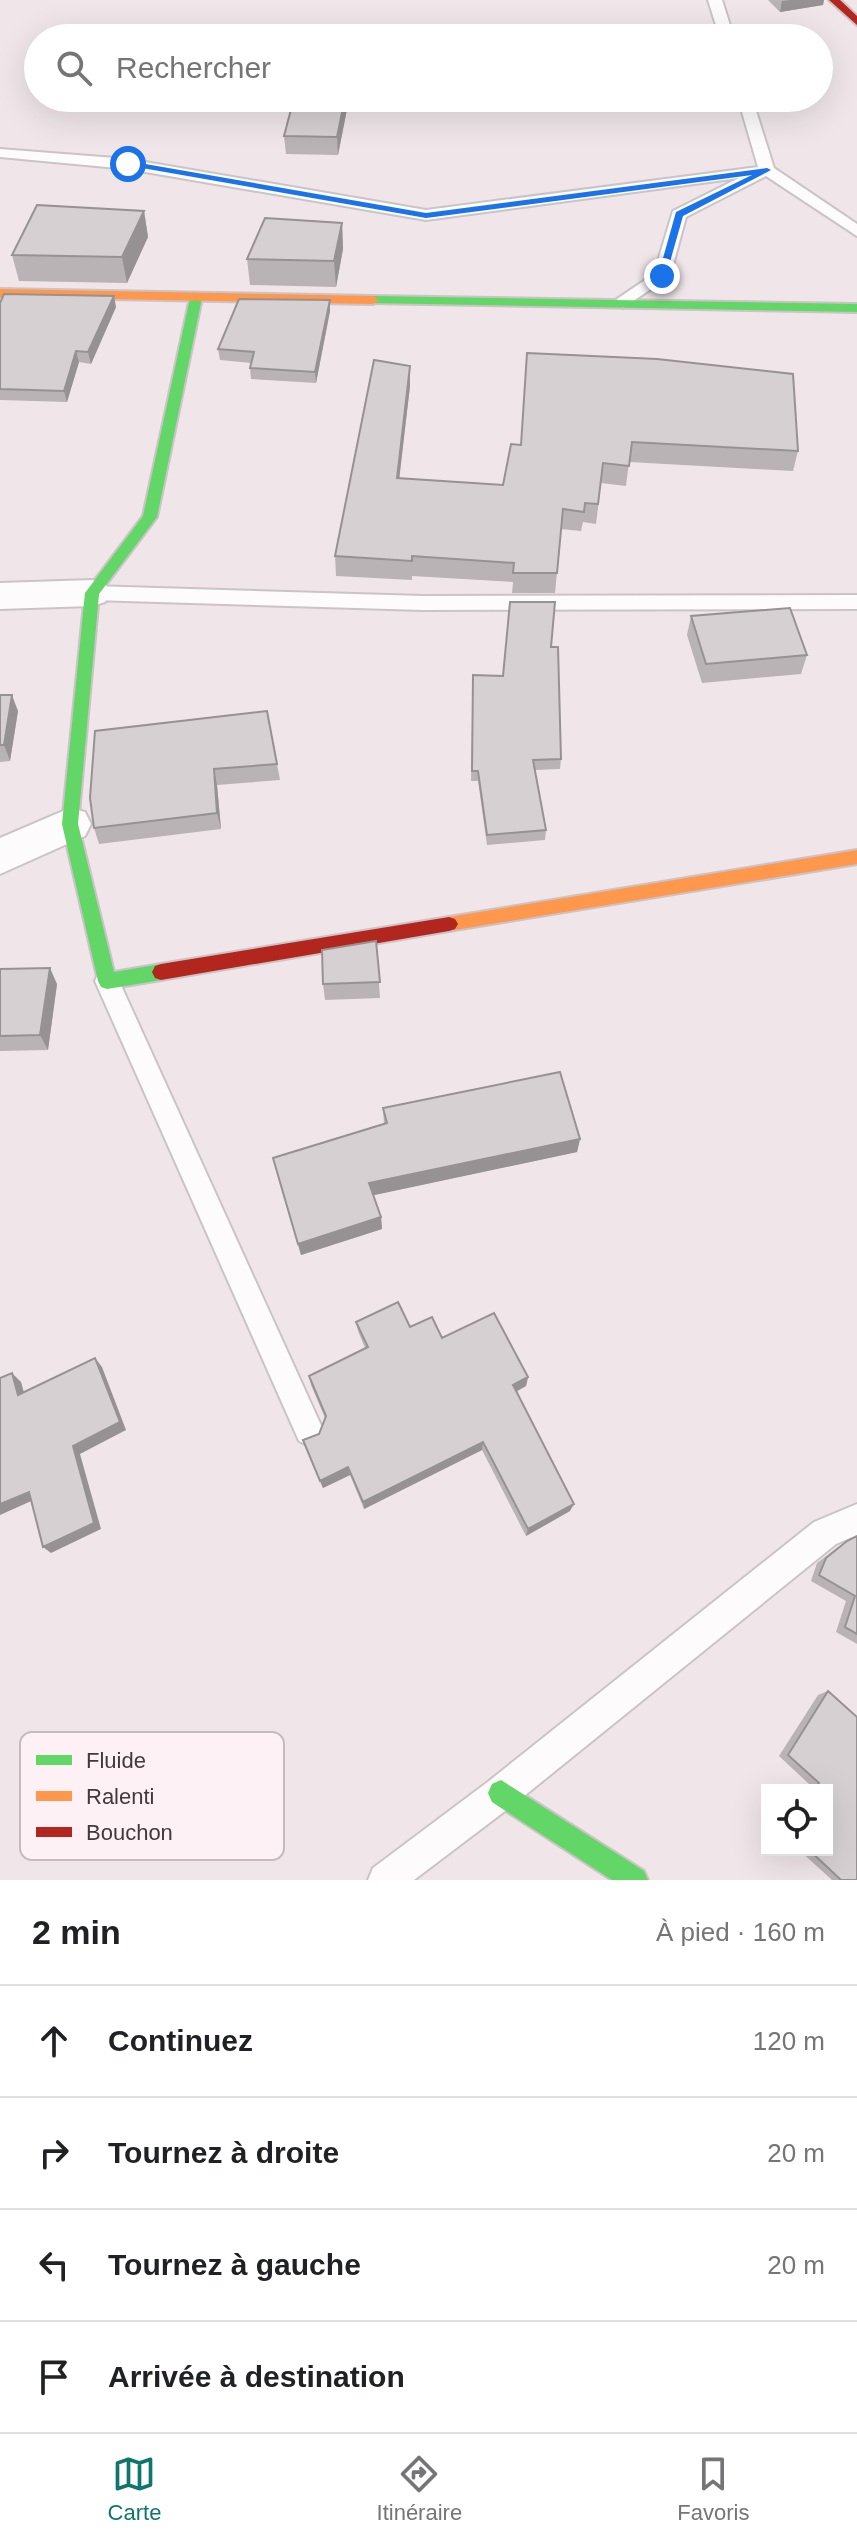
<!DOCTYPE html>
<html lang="fr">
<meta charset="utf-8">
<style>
:root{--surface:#fff;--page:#f6f6f6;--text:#202124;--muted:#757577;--line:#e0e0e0;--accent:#0f766e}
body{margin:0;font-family:Arial,sans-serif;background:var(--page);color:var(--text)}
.controls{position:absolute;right:24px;bottom:24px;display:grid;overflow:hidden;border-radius:0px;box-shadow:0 8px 32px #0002}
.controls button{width:72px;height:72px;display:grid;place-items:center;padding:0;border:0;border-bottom:2px solid var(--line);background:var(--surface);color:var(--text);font:40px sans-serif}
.stop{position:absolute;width:24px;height:24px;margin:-18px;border:6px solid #1a73e8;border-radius:50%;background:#fff}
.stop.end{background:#1a73e8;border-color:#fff;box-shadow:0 2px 8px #0008}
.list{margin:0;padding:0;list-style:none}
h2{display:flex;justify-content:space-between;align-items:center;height:104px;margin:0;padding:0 32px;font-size:34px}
h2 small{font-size:26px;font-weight:400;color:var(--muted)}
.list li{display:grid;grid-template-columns:52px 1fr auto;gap:24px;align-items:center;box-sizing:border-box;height:112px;padding:0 32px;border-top:2px solid var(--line)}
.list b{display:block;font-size:30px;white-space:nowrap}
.list em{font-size:26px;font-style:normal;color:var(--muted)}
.icon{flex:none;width:44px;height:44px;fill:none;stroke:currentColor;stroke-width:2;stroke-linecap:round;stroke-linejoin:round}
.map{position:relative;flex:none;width:857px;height:1880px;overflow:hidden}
.search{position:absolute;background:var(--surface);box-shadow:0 8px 32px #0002;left:24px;right:24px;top:24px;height:88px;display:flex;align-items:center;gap:20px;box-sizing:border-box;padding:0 28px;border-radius:44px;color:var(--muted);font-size:30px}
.sheet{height:552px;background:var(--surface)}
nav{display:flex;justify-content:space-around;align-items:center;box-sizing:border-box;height:112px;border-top:2px solid var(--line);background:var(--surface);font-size:22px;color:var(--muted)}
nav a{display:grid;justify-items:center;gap:4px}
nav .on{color:var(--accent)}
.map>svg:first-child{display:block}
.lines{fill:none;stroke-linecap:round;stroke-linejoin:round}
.lane-casing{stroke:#cbc3c6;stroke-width:4}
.street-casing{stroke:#cbc3c6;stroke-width:4}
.fast-casing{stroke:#cbc3c6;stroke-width:4}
.slow-casing{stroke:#cbc3c6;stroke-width:4}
.jam-casing{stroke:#cbc3c6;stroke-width:4}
.lane{fill:#fdfbfc;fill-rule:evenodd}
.street{fill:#fdfbfc;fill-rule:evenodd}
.fast{fill:#63d668;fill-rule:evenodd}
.slow{fill:#ff974d;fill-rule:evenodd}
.jam{fill:#b3261e;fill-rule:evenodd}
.wall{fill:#b9b3b5}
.shaded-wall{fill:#969294}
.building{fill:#d7d0d3;stroke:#969294;stroke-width:2}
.route{fill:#1a73e8}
.key{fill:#fef1f6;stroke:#c5babe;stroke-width:2}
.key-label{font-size:22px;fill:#403a3c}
</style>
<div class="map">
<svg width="857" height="1880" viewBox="0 0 857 1880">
<rect width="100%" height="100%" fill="#f0e6ea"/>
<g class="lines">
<g class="lane-casing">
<path id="lane" d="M 708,0 L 722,0 L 734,38 L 720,38 Z
M 738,98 L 752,98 L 774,168 L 857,224 L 857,236 L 766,176 L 686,217 L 670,276 L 623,308 L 615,303 L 617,299 L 654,274 L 673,211 L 739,178 L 426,220 L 128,169 L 0,157 L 0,149 L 128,159 L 426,210 L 758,167 Z
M 92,586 L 423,596 L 857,595 L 857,609 L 423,610 L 92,600 L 82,593 Z
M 107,971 L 116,974 L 119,981 L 319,1421 L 324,1431 L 319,1441 L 309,1446 L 299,1441 L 95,981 L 98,974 Z
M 857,1504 L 857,1535 L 836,1544 L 513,1805 L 414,1880 L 368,1880 L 373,1868 L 489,1781 L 814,1522 Z"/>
</g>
<g class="street-casing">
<path id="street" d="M 92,580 L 105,584 L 110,593 L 105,602 L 92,606 L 0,609 L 0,583 Z
M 70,808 L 85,812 L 91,824 L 85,836 L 0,874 L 0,838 Z"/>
</g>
<g class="fast-casing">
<path id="fast" d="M 196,294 L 202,298 L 157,517 L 99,594 L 78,824 L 114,972 L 161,964 L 167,966 L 170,972 L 167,978 L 161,980 L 107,989 L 101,987 L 98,981 L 62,824 L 85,593 L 143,516 L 190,298 Z
M 373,296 L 857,304 L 857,312 L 369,303 L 369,297 Z
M 501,1780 L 644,1871 L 648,1880 L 612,1880 L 492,1802 L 488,1793 L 492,1784 Z"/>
</g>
<g class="slow-casing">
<path id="slow" d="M 0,289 L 373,296 L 379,300 L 373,304 L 0,297 Z
M 857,850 L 857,864 L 449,931 L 443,929 L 440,924 L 443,919 L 449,917 Z"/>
</g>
<g class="jam-casing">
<path id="jam" d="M 829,0 L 840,0 L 857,16 L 857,25 Z
M 449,917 L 455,919 L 458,924 L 455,929 L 449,931 L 161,980 L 155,978 L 152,972 L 155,966 L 161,964 Z"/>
</g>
<use href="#lane" class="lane"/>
<use href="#street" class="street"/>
<use href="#fast" class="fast"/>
<use href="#slow" class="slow"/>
<use href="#jam" class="jam"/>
</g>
<path class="wall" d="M 768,0 L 824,0 L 823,5 L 780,12 Z
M 294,98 L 348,98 L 348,104 L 338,155 L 286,154 L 284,136 Z
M 144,211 L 148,237 L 127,283 L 19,281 L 12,255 Z
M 342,223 L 343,249 L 336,287 L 250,285 L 247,259 Z
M 330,300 L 330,311 L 316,383 L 251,379 L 250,368 L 251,363 L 220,360 L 218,349 Z
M 0,303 L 116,307 L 91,364 L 79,362 L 67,402 L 0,400 Z
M 527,353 L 798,451 L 793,471 L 629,462 L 626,486 L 601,483 L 596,524 L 583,522 L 581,531 L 561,529 L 555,593 L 512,593 L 513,582 L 412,576 L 412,580 L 336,576 L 335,556 L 410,366 L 410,386 L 399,478 L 503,485 L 521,445 Z
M 691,616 L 807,655 L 801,674 L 702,683 L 687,635 Z
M 473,675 L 503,676 L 561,759 L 560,769 L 535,770 L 546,830 L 545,840 L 487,845 L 478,781 L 471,781 Z
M 0,695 L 18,711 L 10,761 L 0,762 Z
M 95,731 L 277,764 L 280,780 L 217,785 L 221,829 L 99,844 L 94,828 Z
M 376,941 L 380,998 L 325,1000 L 323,984 Z
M 0,969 L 57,984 L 48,1050 L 0,1051 Z
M 383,1108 L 580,1139 L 577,1152 L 373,1195 L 381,1217 L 382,1229 L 301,1255 L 273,1158 L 384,1124 Z
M 356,1322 L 410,1327 L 442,1338 L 528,1377 L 526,1386 L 517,1391 L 570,1511 L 526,1536 L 482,1450 L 364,1509 L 350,1475 L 323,1488 L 303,1440 L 319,1434 L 325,1418 L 311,1385 L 309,1376 L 365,1348 L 358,1331 Z
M 857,1536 L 857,1644 L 836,1632 L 846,1601 L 811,1581 L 817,1563 L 838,1547 Z
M 828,1691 L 857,1880 L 832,1880 L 799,1850 L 827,1850 L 827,1790 L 805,1790 L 809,1784 L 779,1756 L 818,1695 Z"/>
<path class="shaded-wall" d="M 791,0 L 824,0 L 823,5 L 780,12 L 782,1 Z
M 345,98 L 348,98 L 348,104 L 338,155 L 337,137 Z
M 144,211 L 148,237 L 127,283 L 122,257 Z
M 342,223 L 343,249 L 336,287 L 334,261 Z
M 114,296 L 116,307 L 91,364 L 88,352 Z
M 330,300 L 330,311 L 316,383 L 315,372 Z
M 76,351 L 79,362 L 67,402 L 64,391 Z
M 410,366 L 410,386 L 397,498 L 397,478 Z
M 12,695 L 18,711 L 10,761 L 4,745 Z
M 214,769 L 217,785 L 221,829 L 217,813 Z
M 50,968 L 57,984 L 48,1050 L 40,1035 Z
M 580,1139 L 577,1152 L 370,1196 L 369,1183 Z
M 381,1217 L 382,1229 L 301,1255 L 298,1244 Z
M 95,1358 L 102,1367 L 126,1430 L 80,1454 L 101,1529 L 51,1553 L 43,1547 L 73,1446 Z
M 12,1373 L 21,1382 L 27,1403 L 18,1395 Z
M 528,1377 L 526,1386 L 512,1394 L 513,1385 Z
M 483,1442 L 482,1450 L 364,1509 L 363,1502 Z
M 348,1467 L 350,1475 L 323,1488 L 320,1481 Z
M 29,1492 L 38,1498 L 0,1515 L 0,1504 Z
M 574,1504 L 570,1511 L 526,1536 L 528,1529 Z"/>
<path class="building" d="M 294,98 L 345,98 L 337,137 L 284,136 Z
M 37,205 L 144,211 L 122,257 L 12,255 Z
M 265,218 L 342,223 L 334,261 L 247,259 Z
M 4,294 L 114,296 L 88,352 L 76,351 L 64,391 L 0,389 L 0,303 Z
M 239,299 L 330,300 L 315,372 L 250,368 L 254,352 L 218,349 Z
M 527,353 L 657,359 L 793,374 L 798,451 L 632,442 L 629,466 L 603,463 L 598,504 L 585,503 L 584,512 L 563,509 L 557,573 L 513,573 L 514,563 L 412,556 L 412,561 L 335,556 L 374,360 L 410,366 L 397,478 L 503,485 L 511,444 L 521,445 Z
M 510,602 L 555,602 L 551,647 L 558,647 L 561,759 L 533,760 L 546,830 L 487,835 L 478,771 L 472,771 L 473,675 L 503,676 Z
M 790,608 L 807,655 L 706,664 L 691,616 Z
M 0,695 L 12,695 L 4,745 L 0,745 Z
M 267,711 L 277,764 L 214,769 L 217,813 L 94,828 L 90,798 L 95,731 Z
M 376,941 L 380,982 L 323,984 L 322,950 Z
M 50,968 L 40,1035 L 0,1036 L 0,969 Z
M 560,1072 L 580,1139 L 369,1183 L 381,1217 L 298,1244 L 273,1158 L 387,1123 L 383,1108 Z
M 398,1302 L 410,1327 L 432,1317 L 442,1338 L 494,1313 L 528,1377 L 513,1385 L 574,1504 L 528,1529 L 483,1442 L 363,1502 L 348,1467 L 320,1481 L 303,1440 L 319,1434 L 326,1416 L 309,1376 L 368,1347 L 356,1322 Z
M 95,1358 L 120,1422 L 73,1446 L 94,1523 L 43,1547 L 29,1492 L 0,1504 L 0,1378 L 12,1373 L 18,1395 Z
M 857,1536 L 857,1634 L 845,1627 L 855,1596 L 819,1575 L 826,1558 L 847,1541 Z
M 828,1691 L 857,1717 L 857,1880 L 841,1880 L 809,1850 L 827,1850 L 827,1790 L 815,1790 L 819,1783 L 788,1755 Z"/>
<path class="route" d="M 128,161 L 426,213 L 767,168 L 771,170 L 683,216 L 666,276 L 662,278 L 658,276 L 676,212 L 752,175 L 426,218 L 125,165 Z"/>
<rect x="20" y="1732" width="264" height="128" rx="12" class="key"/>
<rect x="36" y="1755" width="36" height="10" fill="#63d668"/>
<rect x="36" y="1791" width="36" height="10" fill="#ff974d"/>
<rect x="36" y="1827" width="36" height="10" fill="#b3261e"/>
<g class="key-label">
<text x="86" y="1768">Fluide</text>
<text x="86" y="1804">Ralenti</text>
<text x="86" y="1840">Bouchon</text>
</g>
</svg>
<div class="controls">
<button><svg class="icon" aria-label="locate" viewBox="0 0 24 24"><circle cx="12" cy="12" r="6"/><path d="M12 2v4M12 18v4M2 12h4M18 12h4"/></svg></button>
</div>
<div class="stop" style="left:128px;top:164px"></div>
<div class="stop end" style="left:662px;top:276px"></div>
<div class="search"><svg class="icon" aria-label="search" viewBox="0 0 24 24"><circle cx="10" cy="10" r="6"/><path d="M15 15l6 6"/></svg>Rechercher</div>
</div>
<section class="sheet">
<h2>2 min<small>À pied · 160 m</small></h2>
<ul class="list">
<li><svg class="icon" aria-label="ahead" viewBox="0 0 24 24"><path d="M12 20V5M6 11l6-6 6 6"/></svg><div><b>Continuez</b></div><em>120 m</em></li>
<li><svg class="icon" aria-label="right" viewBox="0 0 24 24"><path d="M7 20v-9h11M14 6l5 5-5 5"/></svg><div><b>Tournez à droite</b></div><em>20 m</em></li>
<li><svg class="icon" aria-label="left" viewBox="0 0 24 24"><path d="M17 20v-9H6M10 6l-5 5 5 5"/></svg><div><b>Tournez à gauche</b></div><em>20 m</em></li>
<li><svg class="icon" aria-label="arrive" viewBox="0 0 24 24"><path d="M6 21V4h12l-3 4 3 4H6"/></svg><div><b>Arrivée à destination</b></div></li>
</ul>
</section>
<nav>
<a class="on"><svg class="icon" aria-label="map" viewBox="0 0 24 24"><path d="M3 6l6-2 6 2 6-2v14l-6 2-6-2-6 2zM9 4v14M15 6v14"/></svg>Carte</a>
<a><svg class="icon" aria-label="directions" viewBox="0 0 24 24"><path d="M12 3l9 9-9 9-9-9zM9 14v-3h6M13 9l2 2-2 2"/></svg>Itinéraire</a>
<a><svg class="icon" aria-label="saved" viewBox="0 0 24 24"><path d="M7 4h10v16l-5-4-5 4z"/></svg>Favoris</a>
</nav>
